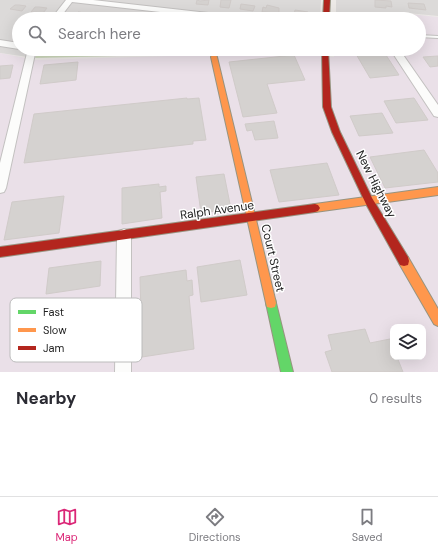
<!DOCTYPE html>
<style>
:root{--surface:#fff;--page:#f2f2f3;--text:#2b2b33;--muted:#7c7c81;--line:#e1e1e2;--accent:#db2777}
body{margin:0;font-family:"DM Sans",sans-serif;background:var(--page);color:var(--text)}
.controls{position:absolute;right:12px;bottom:12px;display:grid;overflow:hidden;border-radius:8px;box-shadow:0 4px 16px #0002}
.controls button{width:36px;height:36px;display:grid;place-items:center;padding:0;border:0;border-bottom:1px solid var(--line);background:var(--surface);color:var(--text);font:20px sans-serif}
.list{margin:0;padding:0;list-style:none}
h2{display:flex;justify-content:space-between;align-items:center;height:52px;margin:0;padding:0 16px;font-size:17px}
h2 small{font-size:13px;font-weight:400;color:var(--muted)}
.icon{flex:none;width:22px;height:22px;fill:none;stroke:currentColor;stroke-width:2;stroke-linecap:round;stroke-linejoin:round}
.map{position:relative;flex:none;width:438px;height:372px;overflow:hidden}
.search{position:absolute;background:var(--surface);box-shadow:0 4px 16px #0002;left:12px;right:12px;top:12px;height:44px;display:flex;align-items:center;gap:10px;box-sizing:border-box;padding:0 14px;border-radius:22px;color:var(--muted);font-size:15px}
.sheet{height:124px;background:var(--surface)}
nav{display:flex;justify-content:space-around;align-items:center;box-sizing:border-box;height:56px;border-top:1px solid var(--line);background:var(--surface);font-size:11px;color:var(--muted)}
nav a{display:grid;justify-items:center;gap:2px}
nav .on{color:var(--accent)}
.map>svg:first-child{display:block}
.residential{fill:#dcdad9}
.industrial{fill:#eae0e8;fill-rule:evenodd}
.forest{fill:#cedabd}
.building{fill:#d5d2d0;stroke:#d0cbc9}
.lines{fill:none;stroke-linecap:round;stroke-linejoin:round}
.lane-casing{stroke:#c3c1c0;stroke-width:2}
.street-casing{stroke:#c3c1c0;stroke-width:2}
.fast-casing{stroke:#979480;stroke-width:2}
.slow-casing{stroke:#979480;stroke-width:2}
.jam-casing{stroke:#979480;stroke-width:2}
.lane{fill:#fcfcfb;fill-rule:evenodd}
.street{fill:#fcfcfb;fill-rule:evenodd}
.fast{fill:#63d668;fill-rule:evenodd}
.slow{fill:#ff974d;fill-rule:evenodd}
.jam{fill:#b3261e;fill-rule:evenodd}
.labels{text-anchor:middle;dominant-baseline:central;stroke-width:3;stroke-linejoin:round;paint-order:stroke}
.street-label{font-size:12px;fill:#1f1f1f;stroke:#fff}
.key{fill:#fff;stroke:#bcbcbc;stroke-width:1}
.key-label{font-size:11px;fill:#1f1f1f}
</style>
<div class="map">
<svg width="438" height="372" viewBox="0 0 438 372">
<rect width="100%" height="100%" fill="#edeae7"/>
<path class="residential" d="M 0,0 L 321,0 L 320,19 L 19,19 L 19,49 L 40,49 L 35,58 L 0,53 Z
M 336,0 L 438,0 L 438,16 L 398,12 L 399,19 L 336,19 Z
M 267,49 L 319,49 L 319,55 Z"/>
<path class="industrial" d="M 400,13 L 438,17 L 438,372 L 0,372 L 0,53 L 36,60 L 201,55 L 201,49 L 267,49 L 334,57 L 334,49 L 419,49 L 419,19 L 401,19 ZM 393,327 L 423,327 L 423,357 L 393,357 Z"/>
<path class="forest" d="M 40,49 L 198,49 L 199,54 L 35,58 Z"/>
<path class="building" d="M 197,0 L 200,1 L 209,0 L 208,5 L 196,4 Z
M 221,0 L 231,0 L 229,8 L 220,7 Z
M 375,0 L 391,1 L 392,7 L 386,6 L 386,8 L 375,7 Z
M 408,3 L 424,4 L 426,10 L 409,8 Z
M 241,4 L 255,6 L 253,11 L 240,9 Z
M 15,5 L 19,5 L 26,6 L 22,11 L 10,9 Z
M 267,5 L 279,8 L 279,13 L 262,12 L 263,7 L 266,8 Z
M 35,7 L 39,7 L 47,8 L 43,13 L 31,12 Z
M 295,10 L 308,12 L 307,17 L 294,15 Z
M 78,12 L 92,14 L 89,19 L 77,19 L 79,17 L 74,17 Z
M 100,14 L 114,15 L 120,15 L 118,19 L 102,19 L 98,18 Z
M 344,15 L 358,16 L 358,19 L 344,19 Z
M 384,52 L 399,75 L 370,78 L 356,54 Z
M 294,55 L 305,80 L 267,84 L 277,113 L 243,117 L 229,62 Z
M 438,56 L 438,66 L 430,67 L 423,57 Z
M 78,62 L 76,80 L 40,84 L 44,65 Z
M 13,65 L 10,78 L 0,79 L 0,66 Z
M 187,98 L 187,99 L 199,98 L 206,140 L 193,141 L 193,144 L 24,163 L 34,114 Z
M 414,98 L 428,120 L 396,123 L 384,101 Z
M 382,113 L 393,133 L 359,136 L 350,116 Z
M 274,121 L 278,138 L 255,140 L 252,130 L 247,131 L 245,124 Z
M 424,150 L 438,173 L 438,182 L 385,188 L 370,157 Z
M 327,163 L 339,195 L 279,202 L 270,170 Z
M 224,174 L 231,209 L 201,213 L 196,177 Z
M 159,184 L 159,187 L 166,186 L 166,191 L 160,192 L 162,218 L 122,224 L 122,188 Z
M 64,196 L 59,233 L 4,240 L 12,202 Z
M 240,260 L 247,295 L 201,302 L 197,267 Z
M 101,261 L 100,286 L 46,294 L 49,268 Z
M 186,270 L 187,281 L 192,280 L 193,295 L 189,296 L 194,349 L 142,357 L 140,277 Z
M 365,329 L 370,343 L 390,339 L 393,346 L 393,357 L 397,357 L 403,372 L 332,372 L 325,352 L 332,350 L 328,335 Z"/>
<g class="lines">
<g class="lane-casing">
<path id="lane" d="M 419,35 L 438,36 L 438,38 L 419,37 Z"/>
</g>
<g class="street-casing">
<path id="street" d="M 66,0 L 93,0 L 244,17 L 248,19 L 222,19 L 72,2 L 59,19 L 51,19 Z
M 0,40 L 19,43 L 19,49 L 0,46 Z
M 28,49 L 36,49 L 6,188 L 4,192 L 0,193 L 0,163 Z
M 390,49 L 399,49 L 438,105 L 438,117 L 434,116 Z
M 124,229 L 129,231 L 131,235 L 131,372 L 115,372 L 117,235 L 119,231 Z"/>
</g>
<g class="fast-casing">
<path id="fast" d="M 271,298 L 275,299 L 276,303 L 293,372 L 281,372 L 266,303 L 267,299 Z"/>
</g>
<g class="slow-casing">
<path id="slow" d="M 212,55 L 216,55 L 217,57 L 276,303 L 275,307 L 271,308 L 267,307 L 266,303 L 211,57 Z
M 438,187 L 438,195 L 315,212 L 312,211 L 310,208 L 312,205 L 315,204 Z
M 404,256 L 408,257 L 438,309 L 438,326 L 434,324 L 400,265 L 399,261 L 400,257 Z"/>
</g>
<g class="jam-casing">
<path id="jam" d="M 324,0 L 330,0 L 329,19 L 323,19 Z
M 322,49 L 328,49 L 331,107 L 340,132 L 372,198 L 408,257 L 409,261 L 408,265 L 404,266 L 400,265 L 366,204 L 332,132 L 323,107 Z
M 315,204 L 318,205 L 320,208 L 318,211 L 315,212 L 0,257 L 0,247 Z"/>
</g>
<use href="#lane" class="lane"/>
<use href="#street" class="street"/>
<use href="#fast" class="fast"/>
<use href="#slow" class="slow"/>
<use href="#jam" class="jam"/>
</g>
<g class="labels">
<g class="street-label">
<text transform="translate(376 184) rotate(63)">New Highway</text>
<text transform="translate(217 210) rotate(-8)">Ralph Avenue</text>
<text transform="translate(273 258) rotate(77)">Court Street</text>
</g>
</g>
<rect x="10" y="298" width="132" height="64" rx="6" class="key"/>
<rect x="18" y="310" width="18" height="4" fill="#63d668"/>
<rect x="18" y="328" width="18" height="4" fill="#ff974d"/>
<rect x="18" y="346" width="18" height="4" fill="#b3261e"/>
<g class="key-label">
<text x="43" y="316">Fast</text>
<text x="43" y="334">Slow</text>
<text x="43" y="352">Jam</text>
</g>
</svg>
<div class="controls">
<button><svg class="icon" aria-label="layers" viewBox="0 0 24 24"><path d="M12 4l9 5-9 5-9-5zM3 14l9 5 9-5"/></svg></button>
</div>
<div class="search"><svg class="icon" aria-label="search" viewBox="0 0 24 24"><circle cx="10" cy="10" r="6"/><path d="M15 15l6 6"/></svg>Search here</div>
</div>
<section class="sheet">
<h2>Nearby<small>0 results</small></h2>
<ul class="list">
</ul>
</section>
<nav>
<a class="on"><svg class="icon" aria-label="map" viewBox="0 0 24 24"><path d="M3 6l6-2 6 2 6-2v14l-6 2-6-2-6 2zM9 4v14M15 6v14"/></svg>Map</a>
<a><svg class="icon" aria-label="directions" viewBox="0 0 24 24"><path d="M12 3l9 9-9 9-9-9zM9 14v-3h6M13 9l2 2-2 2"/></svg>Directions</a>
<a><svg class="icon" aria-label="saved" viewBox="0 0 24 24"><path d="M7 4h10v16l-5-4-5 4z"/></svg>Saved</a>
</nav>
